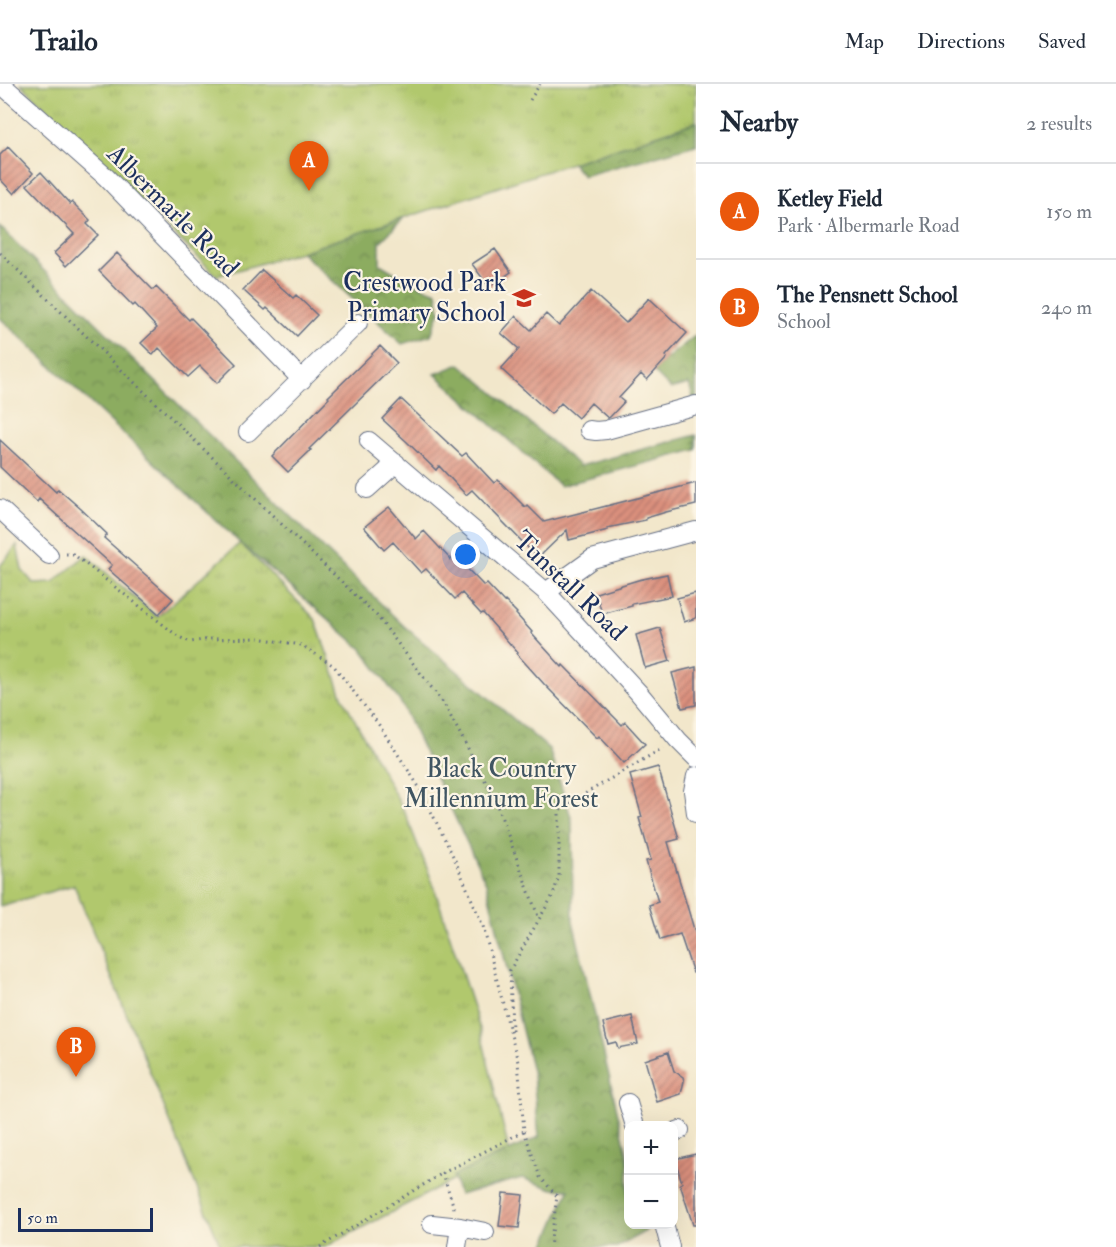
<!DOCTYPE html>
<meta charset="utf-8">
<style>
:root{--surface:#fff;--page:#f2f2f3;--text:#1f2937;--muted:#747a83;--line:#e0e1e3;--accent:#ea580c}
body{margin:0;font-family:"IM FELL Double Pica",serif;background:var(--page);color:var(--text)}
.controls{position:absolute;right:18px;bottom:18px;display:grid;overflow:hidden;border-radius:12px;box-shadow:0 6px 24px #0002}
.controls button{width:54px;height:54px;display:grid;place-items:center;padding:0;border:0;border-bottom:2px solid var(--line);background:var(--surface);color:var(--text);font:30px sans-serif}
.scale{position:absolute;left:18px;bottom:15px;width:135px;box-sizing:border-box;padding-left:6px;border:3px solid #1b2f5e;border-top:0;font-size:16px;line-height:21px;white-space:nowrap;color:#1b2f5e;-webkit-text-stroke:4px #fcf5e5;paint-order:stroke}
.you{position:absolute;left:466px;top:471px;width:21px;height:21px;margin:-15px;border:4px solid #fff;border-radius:50%;background:#1a73e8;box-shadow:0 0 0 9px #1a73e833}
.badge{display:grid;place-items:center;width:39px;height:39px;border-radius:50%;background:var(--accent);color:#fff;font-size:20px;font-weight:700}
.pin{position:absolute;translate:-50% -50px;filter:drop-shadow(0 2px 3px #0008)}
.pin::after{content:'';position:absolute;top:32px;width:21px;height:18px;background:inherit;clip-path:polygon(0 0,100% 0,50% 100%)}
.list{margin:0;padding:0;list-style:none}
h2{display:flex;justify-content:space-between;align-items:center;height:78px;margin:0;padding:0 24px;font-size:26px}
h2 small{font-size:20px;font-weight:400;color:var(--muted)}
.list li{display:grid;grid-template-columns:39px 1fr auto;gap:18px;align-items:center;box-sizing:border-box;height:96px;padding:0 24px;border-top:2px solid var(--line)}
.list b{display:block;font-size:22px;white-space:nowrap}
.list p{margin:0;font-size:20px;white-space:nowrap;color:var(--muted)}
.list em{font-size:20px;font-style:normal;color:var(--muted)}
.map{position:relative;flex:none;width:696px;height:1163px;overflow:hidden}
header{display:flex;align-items:center;gap:36px;box-sizing:border-box;height:84px;padding:0 30px;background:var(--surface);border-bottom:2px solid var(--line)}
header strong{font-size:28px}
nav{display:flex;gap:33px;margin-inline-start:auto;font-size:21px}
main{display:flex}
aside{flex:1;background:var(--surface)}
.map>svg:first-child{display:block}
.grass{fill:url(#grass-tufts);stroke:#667c66;stroke-width:1.5}
.forest{fill:url(#forest-crowns);stroke:#546e5f;stroke-width:1.5}
.building{fill:url(#building-hatch)}
.lines{fill:none;stroke-linecap:round;stroke-linejoin:round}
.minor-casing{stroke:#666f84;stroke-width:20}
.path{stroke:#666f84;stroke-width:3;stroke-dasharray:1.5 4.5;stroke-linecap:butt}
.minor{stroke:#fff;stroke-width:18}
.labels{text-anchor:middle;dominant-baseline:central;stroke-width:4.5;stroke-linejoin:round;paint-order:stroke}
.street-label{font-size:26px;fill:#1b2f5e;stroke:#fcf5e5}
.poi-label{font-size:26px;fill:#1b2f5e;stroke:#fcf5e5;text-anchor:end}
.park-label{font-size:26px;fill:#405562;stroke:#fcf5e5}
</style>
<header>
<strong>Trailo</strong>
<nav><a>Map</a><a>Directions</a><a>Saved</a></nav>
</header>
<main>
<div class="map">
<svg width="696" height="1163" viewBox="0 0 696 1163">
<defs>
<pattern id="grass-tufts" width="24" height="20" patternUnits="userSpaceOnUse" patternTransform="scale(1.5)"><rect width="24" height="20" fill="#b1c86d"/><path d="M3 7l-1-3M5 7V3M7 7l1-3M15 17l-1-3M17 17v-4M19 17l1-3" fill="none" stroke="#98ac61"/></pattern>
<pattern id="forest-crowns" width="20" height="18" patternUnits="userSpaceOnUse" patternTransform="scale(1.5)"><rect width="20" height="18" fill="#8cac60"/><path d="M2 6a3 3 0 1 1 6 0M12 15a3 3 0 1 1 6 0" fill="none" stroke="#728c52"/></pattern>
<pattern id="building-hatch" width="6" height="6" patternUnits="userSpaceOnUse" patternTransform="scale(1.5)"><rect width="6" height="6" fill="#db907d"/><path d="M-1 1l2-2M0 6l6-6M5 7l2-2" fill="none" stroke="#b1766a"/></pattern>
</defs>
<rect width="100%" height="100%" fill="#fcf5e5"/>
<filter id="ink" filterUnits="userSpaceOnUse"><feTurbulence type="fractalNoise" baseFrequency=".0167" numOctaves="2"/><feDisplacementMap in="SourceGraphic" scale="12" xChannelSelector="R" yChannelSelector="G"/><feConvolveMatrix kernelMatrix="1 2 1 2 8 2 1 2 1" color-interpolation-filters="sRGB"/></filter>
<filter id="wash" filterUnits="userSpaceOnUse"><feTurbulence type="fractalNoise" baseFrequency=".008" numOctaves="4" result="noise"/><feDisplacementMap in="SourceGraphic" scale="24" xChannelSelector="R" yChannelSelector="G"/><feGaussianBlur stdDeviation="1.35" result="paint"/><feColorMatrix in="noise" values="0 0 0 0 0 0 0 0 0 0 0 0 0 0 0 0 0 1.4 0 .05"/><feComposite in="paint" operator="in"/></filter>
<g filter="url(#wash)">
<rect width="100%" height="100%" fill="#f2e7cb"/>
<path class="grass" d="M 21,0 L 696,0 L 696,38 L 301,168 L 217,192 Z
M 240,459 L 315,535 L 342,612 L 405,729 L 432,797 L 480,945 L 509,1067 L 325,1163 L 221,1163 L 74,801 L 0,822 L 0,482 L 17,461 L 22,486 L 34,500 L 53,499 L 86,471 L 157,533 Z"/>
<path class="forest" d="M 696,38 L 696,61 L 583,92 L 572,79 Z
M 404,134 L 380,158 L 380,180 L 410,198 L 437,208 L 440,227 L 431,251 L 402,260 L 301,168 Z
M 0,143 L 308,449 L 404,542 L 549,665 L 572,736 L 573,837 L 628,1073 L 628,1140 L 644,1141 L 646,1147 L 617,1163 L 544,1163 L 569,1106 L 553,1105 L 522,1094 L 459,1111 L 453,1092 L 539,1053 L 533,991 L 486,799 L 401,619 L 362,565 L 240,459 L 0,234 Z
M 696,251 L 696,324 L 689,300 L 671,305 L 654,288 L 667,274 Z
M 460,280 L 580,382 L 696,351 L 696,366 L 560,402 L 435,290 Z"/>
<g id="blocks">
<path class="building" d="M 8,63 L 33,89 L 14,110 L 0,95 L 0,71 Z
M 41,88 L 70,120 L 72,118 L 90,136 L 87,140 L 98,151 L 66,182 L 54,169 L 74,150 L 27,101 Z
M 495,165 L 511,188 L 489,203 L 472,180 Z
M 117,169 L 153,206 L 156,203 L 189,236 L 191,234 L 236,280 L 217,299 L 200,282 L 188,293 L 159,264 L 153,271 L 141,259 L 157,244 L 135,220 L 133,222 L 99,187 Z
M 262,186 L 293,214 L 296,211 L 317,231 L 297,252 L 267,224 L 265,226 L 243,206 Z
M 591,207 L 626,239 L 649,214 L 687,249 L 666,272 L 667,274 L 647,296 L 641,290 L 619,314 L 624,318 L 610,333 L 608,334 L 591,319 L 578,334 L 561,319 L 551,330 L 501,285 L 519,265 L 501,249 L 516,232 L 531,246 L 546,230 L 559,242 Z
M 380,262 L 397,279 L 309,365 L 311,366 L 288,388 L 272,372 L 329,314 L 328,313 Z
M 401,315 L 462,372 L 466,369 L 494,399 L 498,396 L 525,423 L 527,421 L 544,438 L 696,399 L 696,421 L 666,428 L 646,434 L 646,436 L 607,444 L 608,446 L 569,456 L 567,446 L 538,474 L 472,406 L 466,411 L 439,382 L 436,386 L 406,357 L 382,335 Z
M 0,356 L 56,408 L 58,405 L 81,425 L 107,450 L 104,454 L 173,515 L 159,530 L 108,485 L 112,481 L 39,415 L 37,418 L 0,383 Z
M 389,423 L 416,455 L 424,447 L 451,476 L 455,472 L 484,502 L 487,500 L 504,518 L 505,517 L 517,529 L 516,530 L 532,548 L 531,549 L 562,583 L 563,581 L 622,641 L 625,638 L 645,660 L 624,679 L 599,652 L 597,654 L 544,600 L 517,570 L 518,569 L 483,529 L 481,530 L 462,509 L 455,515 L 426,485 L 421,489 L 393,458 L 384,466 L 364,443 Z
M 667,490 L 672,512 L 632,520 L 632,522 L 602,530 L 596,509 L 638,496 Z
M 696,509 L 696,534 L 684,538 L 677,514 Z
M 660,544 L 670,577 L 645,584 L 636,551 Z
M 696,583 L 696,621 L 682,624 L 672,589 Z
M 658,683 L 679,755 L 668,758 L 696,852 L 696,889 L 693,889 L 680,850 L 660,856 L 649,821 L 658,818 L 646,777 L 651,776 L 639,734 L 642,733 L 630,691 Z
M 632,932 L 638,960 L 618,964 L 616,958 L 608,960 L 603,939 Z
M 668,968 L 674,987 L 683,993 L 684,997 L 681,1010 L 657,1018 L 645,976 Z
M 696,1070 L 696,1141 L 693,1141 L 680,1100 L 682,1099 L 675,1075 Z
M 503,1109 L 523,1111 L 519,1144 L 499,1142 Z"/>
</g>
</g>
<g filter="url(#ink)">
<use href="#blocks" fill-opacity="0" stroke="#666f84" stroke-width="1.5"/>
<g class="lines">
<g class="minor-casing">
<path id="minor" d="M 1,0 L 106,93 L 302,296
M 589,346 L 596,347 L 606,346 L 696,321
M 248,348 L 358,239
M 369,357 L 546,508 L 638,608 L 678,656 L 696,674
M 367,405 L 396,379
M 0,425 L 49,471
M 546,508 L 592,475 L 696,447
M 696,692 L 693,707 L 696,729
M 628,1019 L 635,1042
M 674,1048 L 680,1046
M 432,1140 L 460,1143 L 485,1148
M 664,1140 L 670,1163
M 457,1163 L 460,1143"/>
</g>
<path class="path" d="M 530,16 L 540,0
M 0,169 L 377,532 L 444,620 L 494,713 L 539,835
M 66,470 L 73,470 L 179,553 L 190,558 L 211,555 L 258,554 L 301,561 L 334,582 L 379,641 L 419,703 L 455,776 L 483,842 L 518,978 L 524,1047 L 443,1089 L 454,1124 L 454,1126
M 512,947 L 510,886 L 553,811 L 559,792 L 559,727 L 588,708 L 663,664
M 524,1047 L 540,1093 L 557,1112 L 550,1163
M 320,1163 L 443,1089"/>
<use href="#minor" class="minor"/>
</g>
</g>
<defs>
<g id="school-bare" transform="scale(1.8)"><path d="M0-5L7-2L0 1L-7-2ZM-4 1L0 2.5L4 1V4Q0 6-4 4Z" fill="#c8321e" stroke="#fcf5e5" stroke-width="2.5" paint-order="stroke"/></g>
</defs>
<g fill-rule="evenodd">
<use href="#school-bare" x="524" y="214"/>
</g>
<g class="labels">
<g class="street-label">
<text transform="translate(173 127) rotate(45)">Albermarle Road</text>
<text transform="translate(570 502) rotate(44)">Tunstall Road</text>
</g>
<g class="poi-label">
<text x="506" y="199">Crestwood Park<tspan x="506" dy="30">Primary School</tspan></text>
</g>
<g class="park-label">
<text x="501" y="685">Black Country<tspan x="501" dy="30">Millennium Forest</tspan></text>
</g>
</g>
</svg>
<div class="controls">
<button>+</button>
<button>−</button>
</div>
<div class="scale">50 m</div>
<div class="you"></div>
<div class="pin badge" style="left:309px;top:107px">A</div>
<div class="pin badge" style="left:76px;top:993px">B</div>
</div>
<aside>
<h2>Nearby<small>2 results</small></h2>
<ul class="list">
<li><span class="badge">A</span><div><b>Ketley Field</b><p>Park · Albermarle Road</p></div><em>150 m</em></li>
<li><span class="badge">B</span><div><b>The Pensnett School</b><p>School</p></div><em>240 m</em></li>
</ul>
</aside>
</main>
